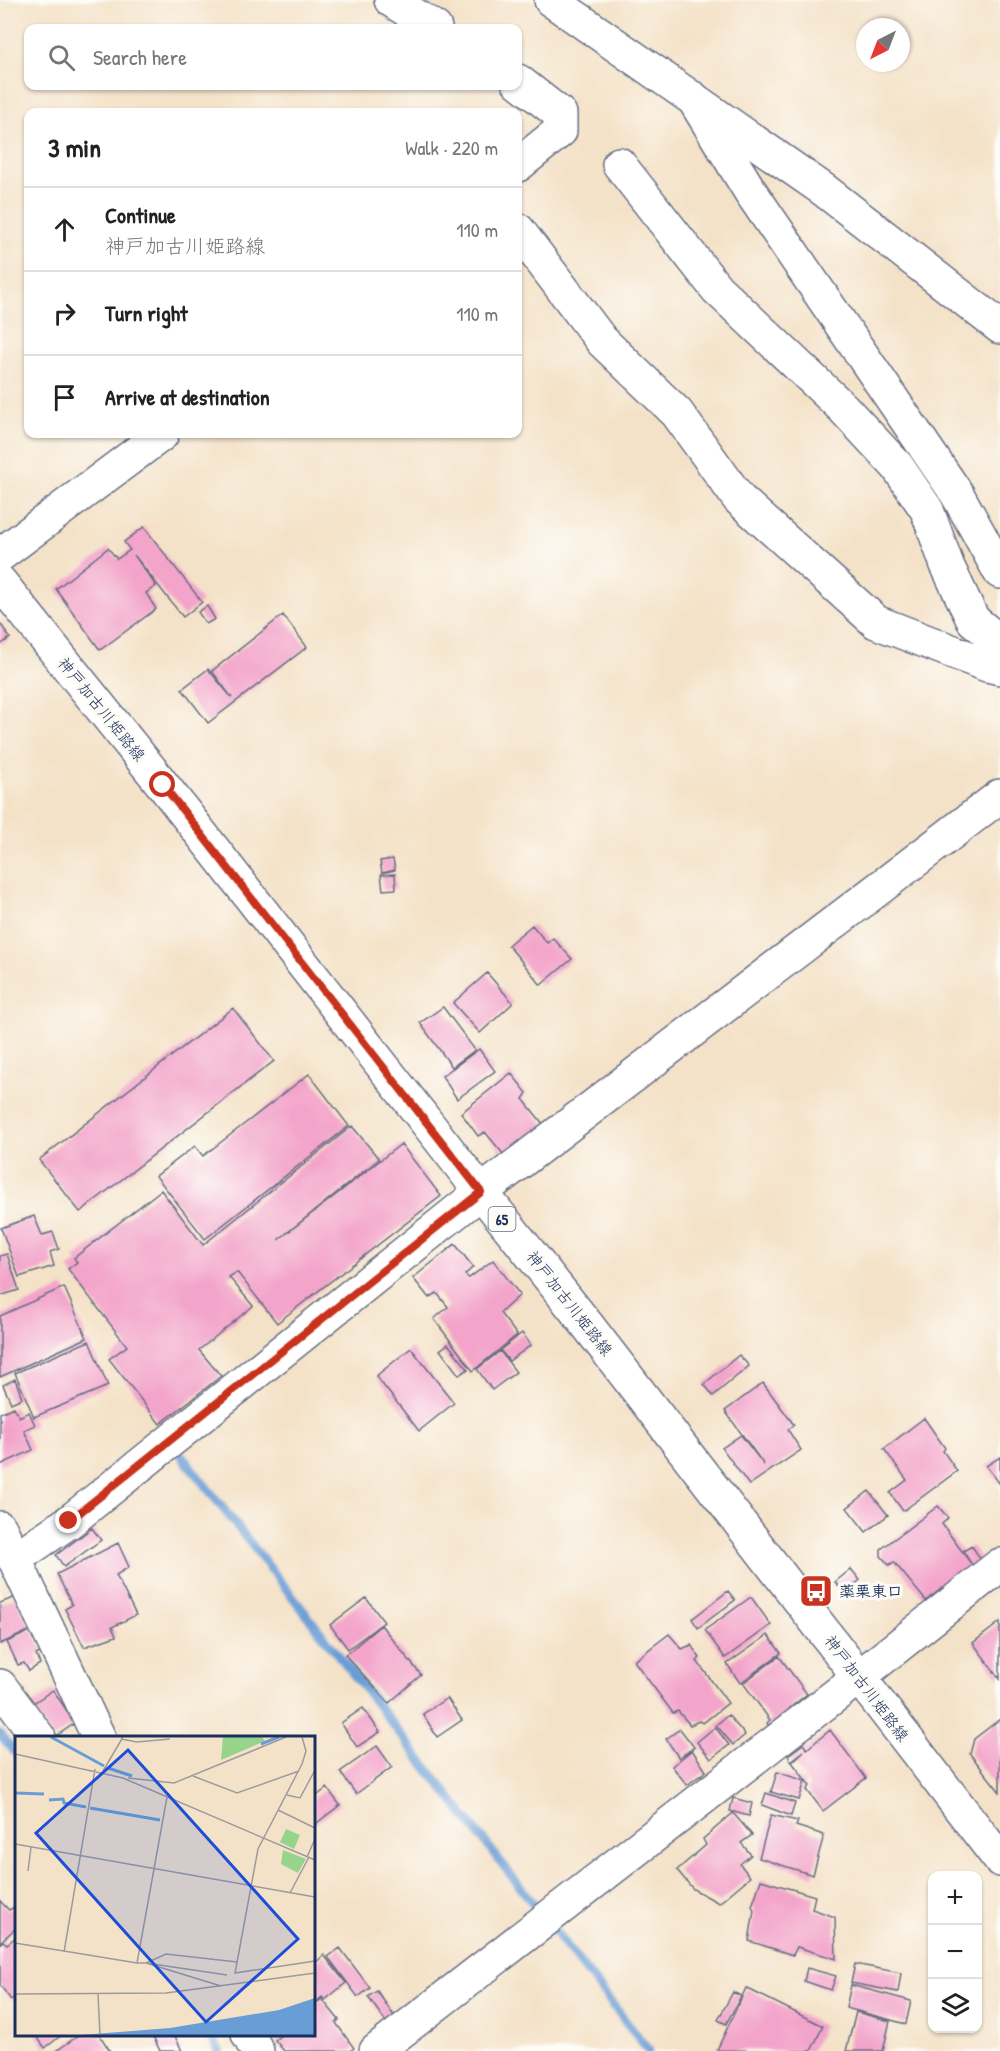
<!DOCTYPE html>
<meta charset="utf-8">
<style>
:root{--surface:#fff;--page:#f6f6f6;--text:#222;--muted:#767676;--line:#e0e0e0}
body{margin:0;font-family:"Patrick Hand","Klee One",sans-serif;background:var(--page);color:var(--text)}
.controls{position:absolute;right:18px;bottom:18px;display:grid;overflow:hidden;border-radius:12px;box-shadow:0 2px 4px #0004}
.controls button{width:54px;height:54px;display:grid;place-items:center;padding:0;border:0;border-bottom:2px solid var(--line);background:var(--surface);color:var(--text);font:30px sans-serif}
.compass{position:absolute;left:856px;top:18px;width:54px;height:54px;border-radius:50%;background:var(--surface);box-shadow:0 2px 4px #0004;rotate:222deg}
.stop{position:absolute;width:18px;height:18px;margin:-14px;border:4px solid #c8321e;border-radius:50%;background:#fff}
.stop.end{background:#c8321e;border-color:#fff;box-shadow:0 2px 6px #0008}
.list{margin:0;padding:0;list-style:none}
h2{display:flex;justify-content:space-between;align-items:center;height:78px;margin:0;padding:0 24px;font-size:26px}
h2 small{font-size:20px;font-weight:400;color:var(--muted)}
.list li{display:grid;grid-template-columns:39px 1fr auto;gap:18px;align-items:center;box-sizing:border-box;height:84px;padding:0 24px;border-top:2px solid var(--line)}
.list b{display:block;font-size:22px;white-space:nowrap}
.list p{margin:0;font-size:20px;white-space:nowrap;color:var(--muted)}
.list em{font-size:20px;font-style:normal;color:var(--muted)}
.icon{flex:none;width:33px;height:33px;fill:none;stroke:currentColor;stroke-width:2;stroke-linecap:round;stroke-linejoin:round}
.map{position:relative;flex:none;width:1000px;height:2051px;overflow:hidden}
.search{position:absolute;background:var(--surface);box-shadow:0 2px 4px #0004;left:24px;top:24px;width:498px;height:66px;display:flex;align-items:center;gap:15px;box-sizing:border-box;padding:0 21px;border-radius:12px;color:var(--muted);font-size:22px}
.panel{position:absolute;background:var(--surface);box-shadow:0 2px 4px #0004;left:24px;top:108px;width:498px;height:330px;border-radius:12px}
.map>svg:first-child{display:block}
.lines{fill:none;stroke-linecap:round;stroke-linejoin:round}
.stream{stroke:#699dd5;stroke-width:9}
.building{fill:#f3a4ca}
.minor-casing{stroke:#676e83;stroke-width:36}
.primary-casing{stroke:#676e83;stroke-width:36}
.minor{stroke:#fff;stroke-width:33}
.primary{stroke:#fff;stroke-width:33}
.route{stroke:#c8321e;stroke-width:8}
.labels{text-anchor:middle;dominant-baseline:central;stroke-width:6;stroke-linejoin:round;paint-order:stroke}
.shield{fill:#fdfcf7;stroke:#5f6c8c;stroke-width:1.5}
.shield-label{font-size:15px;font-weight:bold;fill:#1b2f5e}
.street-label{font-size:16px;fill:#1b2f5e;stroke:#fdfcf7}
.poi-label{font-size:16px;font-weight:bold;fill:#1b2f5e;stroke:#fdfcf7;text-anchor:start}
.inset-river{fill:none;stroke:#699dd5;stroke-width:3}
.inset-road{fill:none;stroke:#9d9a9e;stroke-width:1.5}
.view{fill:#1d4ed8;fill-opacity:0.15;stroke:#1d4ed8;stroke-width:3}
.inset-edge{fill:none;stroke:#1b2f5e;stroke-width:3}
</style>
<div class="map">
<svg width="1000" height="2051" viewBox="0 0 1000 2051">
<rect width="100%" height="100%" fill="#fdfcf7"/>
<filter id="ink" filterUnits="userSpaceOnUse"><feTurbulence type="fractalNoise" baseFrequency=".0167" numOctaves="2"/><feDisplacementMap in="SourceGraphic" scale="12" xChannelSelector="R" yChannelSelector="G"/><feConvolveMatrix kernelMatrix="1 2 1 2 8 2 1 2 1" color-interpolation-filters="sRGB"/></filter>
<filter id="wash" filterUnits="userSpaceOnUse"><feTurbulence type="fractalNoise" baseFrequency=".008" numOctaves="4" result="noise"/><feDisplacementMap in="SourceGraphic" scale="24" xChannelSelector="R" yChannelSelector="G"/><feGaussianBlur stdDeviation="1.35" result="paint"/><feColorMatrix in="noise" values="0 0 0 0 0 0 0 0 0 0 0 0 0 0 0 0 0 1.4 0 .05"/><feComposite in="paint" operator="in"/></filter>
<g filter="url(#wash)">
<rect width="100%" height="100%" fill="#f4e2c8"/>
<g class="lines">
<path class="stream" d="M 182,1456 L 649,2051
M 0,1734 L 16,1753
M 209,2034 L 219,2051"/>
</g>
<g id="blocks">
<path class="building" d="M 144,527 L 202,602 L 183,617 L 134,555 L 156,586 L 146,593 L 156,609 L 100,650 L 56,589 L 108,548 L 117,559 L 130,550 L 124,542 Z
M 207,606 L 215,619 L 206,624 L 198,612 Z
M 283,615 L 307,647 L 208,723 L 182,689 L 208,669 L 232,698 L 212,671 Z
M 0,623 L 10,638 L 0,645 Z
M 393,859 L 395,870 L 382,873 L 380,861 Z
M 395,874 L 396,889 L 383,890 L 381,875 Z
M 532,925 L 547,943 L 553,938 L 572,959 L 541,985 L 508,945 Z
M 487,973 L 513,1003 L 480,1033 L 453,1003 Z
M 443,1007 L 475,1050 L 452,1067 L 420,1023 Z
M 233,1008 L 274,1061 L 80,1212 L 39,1160 Z
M 479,1049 L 495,1071 L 457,1099 L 442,1076 Z
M 511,1073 L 527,1093 L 523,1099 L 548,1130 L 509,1161 L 485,1132 L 478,1136 L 461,1113 Z
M 309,1074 L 349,1126 L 205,1239 L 156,1176 L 195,1146 L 203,1156 Z
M 352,1126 L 379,1159 L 278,1240 L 401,1144 L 441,1196 L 277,1323 L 237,1272 L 229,1277 L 253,1306 L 199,1350 L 221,1376 L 160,1424 L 109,1359 L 127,1346 L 68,1269 L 77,1262 L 74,1258 L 161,1190 L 203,1245 Z
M 34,1216 L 42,1235 L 53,1232 L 59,1249 L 50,1252 L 54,1266 L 19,1277 L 1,1228 Z
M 455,1244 L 473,1267 L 465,1275 L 469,1278 L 493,1260 L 520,1295 L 500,1313 L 517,1335 L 473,1371 L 434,1319 L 448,1307 L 437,1293 L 429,1298 L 413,1278 Z
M 7,1254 L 19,1290 L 0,1296 L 0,1256 Z
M 64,1287 L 87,1338 L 0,1377 L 0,1316 Z
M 522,1333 L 531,1345 L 509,1361 L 500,1350 Z
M 89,1341 L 108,1386 L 34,1417 L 15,1373 Z
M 448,1344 L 468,1369 L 459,1375 L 440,1350 Z
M 411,1348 L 454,1403 L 419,1431 L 376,1376 Z
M 500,1351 L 516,1372 L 492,1390 L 477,1369 Z
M 739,1355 L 749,1366 L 713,1396 L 704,1384 Z
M 15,1379 L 22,1398 L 11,1403 L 3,1385 Z
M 763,1383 L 794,1425 L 788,1430 L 801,1450 L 749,1485 L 722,1448 L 741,1435 L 764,1465 L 725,1411 Z
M 14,1407 L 19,1417 L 29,1412 L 35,1425 L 24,1430 L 33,1450 L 0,1465 L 0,1413 Z
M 924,1418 L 945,1448 L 943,1451 L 957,1471 L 903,1511 L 890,1493 L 907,1480 L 884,1449 Z
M 1000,1457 L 1000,1484 L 986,1466 Z
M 869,1491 L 888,1515 L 866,1532 L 847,1508 Z
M 938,1506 L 948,1518 L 942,1524 L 972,1565 L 963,1551 L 972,1546 L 983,1563 L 945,1589 L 942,1588 L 926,1601 L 894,1562 L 889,1565 L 881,1556 L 881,1549 Z
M 92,1528 L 101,1540 L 64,1567 L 56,1555 Z
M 118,1543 L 129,1567 L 116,1575 L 136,1615 L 112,1627 L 116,1636 L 84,1647 L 65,1609 L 72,1605 L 57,1574 Z
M 851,1569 L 860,1580 L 845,1593 L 835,1582 Z
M 728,1591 L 735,1600 L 698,1628 L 692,1619 Z
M 16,1597 L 31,1630 L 0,1644 L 0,1603 Z
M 751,1597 L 771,1625 L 725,1658 L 705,1630 Z
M 366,1598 L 384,1622 L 348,1649 L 330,1625 Z
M 1000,1622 L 1000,1679 L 973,1643 Z
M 381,1625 L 421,1675 L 389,1703 L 345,1655 Z
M 32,1630 L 43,1651 L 36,1655 L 40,1664 L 29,1671 L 24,1663 L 18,1665 L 7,1642 Z
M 669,1634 L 682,1649 L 691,1645 L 700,1658 L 697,1661 L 728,1703 L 703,1723 L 699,1721 L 690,1725 L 678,1711 L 673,1713 L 634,1661 Z
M 768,1635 L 781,1653 L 740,1683 L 727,1664 Z
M 779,1656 L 807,1694 L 790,1708 L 794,1714 L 772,1730 L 767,1723 L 770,1720 L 743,1683 Z
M 53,1690 L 75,1723 L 53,1738 L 29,1706 Z
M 447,1698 L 462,1720 L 437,1737 L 423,1714 Z
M 363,1708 L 380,1732 L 357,1747 L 341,1723 Z
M 728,1715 L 745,1735 L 733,1745 L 716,1725 Z
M 1000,1719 L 1000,1792 L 970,1754 L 974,1739 Z
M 715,1727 L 729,1745 L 711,1759 L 697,1742 Z
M 680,1729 L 694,1747 L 679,1758 L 666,1739 Z
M 830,1730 L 866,1778 L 823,1811 L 807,1790 L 810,1786 L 792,1762 L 804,1751 L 791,1761 L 788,1755 L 803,1744 L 807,1749 Z
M 377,1746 L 392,1767 L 356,1794 L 340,1772 Z
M 692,1750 L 706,1771 L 687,1785 L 672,1766 Z
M 777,1772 L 805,1781 L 799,1800 L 771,1792 Z
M 327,1788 L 340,1805 L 314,1825 L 314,1798 Z
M 766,1793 L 795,1803 L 791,1816 L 762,1805 Z
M 733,1798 L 752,1803 L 749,1816 L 730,1811 Z
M 733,1813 L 752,1835 L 741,1843 L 751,1855 L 740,1864 L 750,1877 L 719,1903 L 693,1889 L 677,1870 L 706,1845 L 703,1839 Z
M 771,1815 L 798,1821 L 796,1826 L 824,1835 L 813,1875 L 759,1858 Z
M 761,1880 L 815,1896 L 812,1909 L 835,1917 L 836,1959 L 797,1947 L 793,1955 L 749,1941 L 754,1910 L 752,1906 Z
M 0,1901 L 9,1910 L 14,1907 L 16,1910 L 16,1928 L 0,1942 Z
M 16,1937 L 16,1996 L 11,2000 L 0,1985 L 0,1944 L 3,1941 L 7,1944 Z
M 340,1948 L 370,1988 L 358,1997 L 328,1957 Z
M 324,1955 L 346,1983 L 325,2000 L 322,1997 L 314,2004 L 314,1964 Z
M 855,1964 L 901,1973 L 898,1992 L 851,1983 Z
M 807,1968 L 836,1976 L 831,1990 L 804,1981 Z
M 851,1985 L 911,2001 L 906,2024 L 846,2008 Z
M 746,1988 L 823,2026 L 811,2051 L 717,2050 Z
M 377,1991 L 397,2020 L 388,2025 L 368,1997 Z
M 733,1992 L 741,1996 L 726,2024 L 718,2020 Z
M 322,1999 L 339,2020 L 336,2023 L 354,2048 L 350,2051 L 284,2051 L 275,2040 L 282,2034 L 314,2034 L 314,2005 Z
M 856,2012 L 890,2021 L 883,2051 L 846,2051 Z
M 35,2034 L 63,2034 L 45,2048 Z
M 81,2034 L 99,2034 L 110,2051 L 56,2051 Z
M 152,2034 L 174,2034 L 182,2051 L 160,2051 Z"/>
</g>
</g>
<g filter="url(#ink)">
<use href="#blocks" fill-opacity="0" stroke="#676e83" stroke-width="1.5"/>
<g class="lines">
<g class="minor-casing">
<path id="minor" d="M 391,0 L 435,28
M 551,0 L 824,190 L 1000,327
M 518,81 L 560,114 L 560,131 L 518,165
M 693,98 L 750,191 L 957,494 L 1000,572
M 619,164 L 717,289 L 843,408 L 897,466 L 927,510 L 947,565 L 973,620 L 1000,642
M 518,230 L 602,341 L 677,413 L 739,499 L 876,622 L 987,665 L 1000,668
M 0,555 L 162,434
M 0,1528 L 99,1738
M 14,1559 L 69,1522 L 481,1192 L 1000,796
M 0,1686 L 39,1738
M 248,2034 L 257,2051
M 376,2051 L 859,1677 L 1000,1565"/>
</g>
<g class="primary-casing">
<path id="primary" d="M 0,582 L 163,785 L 481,1192 L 588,1326 L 1000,1860"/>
</g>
<use href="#minor" class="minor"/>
<use href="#primary" class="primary"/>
</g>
</g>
<g class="lines" filter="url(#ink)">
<path class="route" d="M 69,1521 L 481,1192 L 163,785"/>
</g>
<defs>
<g id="bus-square" transform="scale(1.725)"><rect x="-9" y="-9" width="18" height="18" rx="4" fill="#c8321e" stroke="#fdfcf7"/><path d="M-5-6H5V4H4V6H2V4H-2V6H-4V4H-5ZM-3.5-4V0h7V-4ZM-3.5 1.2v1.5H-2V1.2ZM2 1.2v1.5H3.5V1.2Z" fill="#fff"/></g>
</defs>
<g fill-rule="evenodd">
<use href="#bus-square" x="816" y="1591"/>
</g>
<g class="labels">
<rect class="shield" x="488.5" y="1207" width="27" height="24" rx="4.5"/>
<g class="shield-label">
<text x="502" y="1219">65</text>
</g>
<g class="street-label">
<text transform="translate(102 709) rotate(51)">神戸加古川姫路線</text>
<text transform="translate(570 1303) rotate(52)">神戸加古川姫路線</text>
<text transform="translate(867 1688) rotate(53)">神戸加古川姫路線</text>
</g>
<g class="poi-label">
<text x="839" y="1591">薬栗東口</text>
</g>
</g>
<g transform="translate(15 1736)">
<rect width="300" height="300" fill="#f4e2c8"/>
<path d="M 208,1 L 247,1 L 250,5 L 206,24 ZM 271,93 L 285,99 L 279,113 L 265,106 ZM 268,114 L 291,123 L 283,137 L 266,128 Z" fill="#95d48a"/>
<path d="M 300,262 L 300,299 L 66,299 L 155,292 L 264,274 Z" fill="#699dd5"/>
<path class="inset-river" d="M 36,1 L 89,30M 246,8 L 264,1M 93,32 L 117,40M 0,57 L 29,58M 34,64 L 48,63 L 49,67 L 71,71M 75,72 L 145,84"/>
<path class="inset-road" d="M 287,1 L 291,15 L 287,28 L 243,113 L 220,237 L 300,225M 106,3 L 122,6 L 155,3M 0,18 L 108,42 L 300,124M 88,35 L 108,1M 178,40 L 222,57 L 284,35M 113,42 L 159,47 L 271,1M 272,59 L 285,62 L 300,34M 263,74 L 300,92M 0,108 L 300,161M 292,121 L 300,103M 13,135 L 16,111M 275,157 L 294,121M 0,207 L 122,227 L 131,227 L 151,218 L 222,226M 49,216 L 80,33M 122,227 L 152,61M 206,250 L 131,227 L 212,239M 0,258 L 151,257 L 300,237M 83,258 L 85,299"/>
<path class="view" d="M 113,14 L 283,203 L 191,286 L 21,97 Z"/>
<rect width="300" height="300" class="inset-edge"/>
</g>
</svg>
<div class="controls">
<button>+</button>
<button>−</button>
<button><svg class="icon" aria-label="layers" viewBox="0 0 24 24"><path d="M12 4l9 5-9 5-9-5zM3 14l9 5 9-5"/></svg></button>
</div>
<svg class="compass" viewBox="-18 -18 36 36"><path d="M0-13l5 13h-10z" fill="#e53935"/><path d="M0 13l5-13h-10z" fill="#767676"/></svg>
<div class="stop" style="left:163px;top:785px"></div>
<div class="stop end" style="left:69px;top:1521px"></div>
<div class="search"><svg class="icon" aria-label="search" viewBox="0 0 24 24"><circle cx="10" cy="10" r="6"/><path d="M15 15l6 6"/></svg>Search here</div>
<section class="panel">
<h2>3 min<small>Walk · 220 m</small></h2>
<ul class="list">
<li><svg class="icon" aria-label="ahead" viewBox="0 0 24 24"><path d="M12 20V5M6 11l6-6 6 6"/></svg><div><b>Continue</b><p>神戸加古川姫路線</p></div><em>110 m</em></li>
<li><svg class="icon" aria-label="right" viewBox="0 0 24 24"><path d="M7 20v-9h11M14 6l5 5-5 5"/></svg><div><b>Turn right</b></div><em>110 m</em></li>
<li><svg class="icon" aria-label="arrive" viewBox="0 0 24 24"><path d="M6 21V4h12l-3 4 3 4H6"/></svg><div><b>Arrive at destination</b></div></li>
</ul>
</section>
</div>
